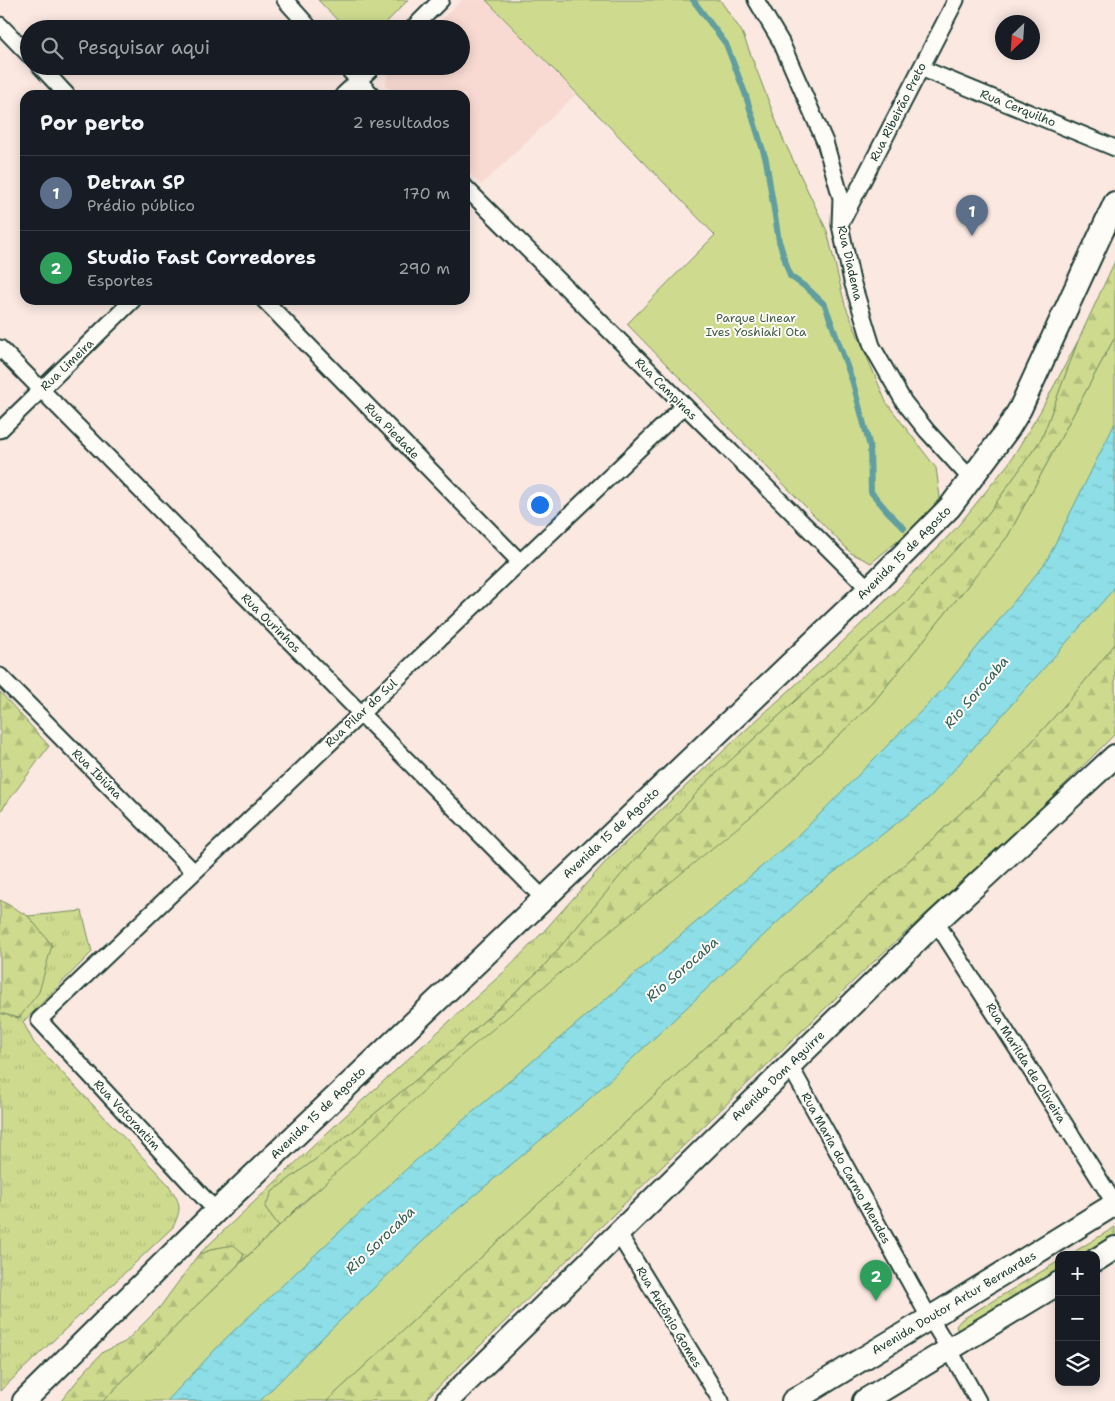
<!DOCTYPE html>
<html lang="pt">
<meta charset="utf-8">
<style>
:root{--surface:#171b24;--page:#242831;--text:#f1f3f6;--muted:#9ea1a6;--line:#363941;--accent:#c8321e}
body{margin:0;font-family:"Shantell Sans",sans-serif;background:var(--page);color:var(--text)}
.controls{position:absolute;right:15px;bottom:15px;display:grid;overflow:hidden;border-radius:10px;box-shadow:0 2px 12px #0003}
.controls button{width:45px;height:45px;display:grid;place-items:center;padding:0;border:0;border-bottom:1px solid var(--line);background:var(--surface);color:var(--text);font:25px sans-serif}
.compass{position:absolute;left:995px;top:15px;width:45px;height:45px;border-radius:50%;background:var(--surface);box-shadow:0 2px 12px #0003;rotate:205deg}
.you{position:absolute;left:539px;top:504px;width:18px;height:18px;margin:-12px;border:4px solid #fff;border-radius:50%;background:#1a73e8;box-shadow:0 0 0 8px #1a73e833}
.badge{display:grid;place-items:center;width:32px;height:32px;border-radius:50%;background:var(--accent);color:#fff;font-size:16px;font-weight:700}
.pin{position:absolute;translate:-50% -41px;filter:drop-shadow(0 1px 2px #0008)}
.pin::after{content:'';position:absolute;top:26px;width:18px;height:15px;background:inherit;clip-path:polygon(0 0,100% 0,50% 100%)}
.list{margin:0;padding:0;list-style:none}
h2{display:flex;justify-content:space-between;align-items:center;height:65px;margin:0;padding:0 20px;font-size:21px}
h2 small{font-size:16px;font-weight:400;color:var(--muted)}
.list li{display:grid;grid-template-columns:32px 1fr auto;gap:15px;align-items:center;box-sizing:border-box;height:75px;padding:0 20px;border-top:1px solid var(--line)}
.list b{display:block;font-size:19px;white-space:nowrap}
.list p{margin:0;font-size:16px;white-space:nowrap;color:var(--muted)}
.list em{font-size:16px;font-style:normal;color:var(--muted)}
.icon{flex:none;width:28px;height:28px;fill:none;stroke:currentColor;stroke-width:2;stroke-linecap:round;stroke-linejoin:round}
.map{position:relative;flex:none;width:1115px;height:1401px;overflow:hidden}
.search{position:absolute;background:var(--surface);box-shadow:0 2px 12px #0003;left:20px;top:20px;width:450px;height:55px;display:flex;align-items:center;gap:12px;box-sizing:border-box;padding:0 18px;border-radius:28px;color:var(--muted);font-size:19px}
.panel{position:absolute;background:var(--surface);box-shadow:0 2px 12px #0003;left:20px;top:90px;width:450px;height:215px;border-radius:15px}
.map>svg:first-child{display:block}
.built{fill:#f8dad2}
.grass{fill:url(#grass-tufts);stroke:#768c61}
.forest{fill:url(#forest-firs);stroke:#768c61}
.green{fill:#cedb8e;stroke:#768c61}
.water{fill:url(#water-ripples);stroke:#619e9f}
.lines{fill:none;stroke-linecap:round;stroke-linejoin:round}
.stream{stroke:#619e9f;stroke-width:6}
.street-casing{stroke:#1f3d34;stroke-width:19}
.secondary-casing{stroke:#1f3d34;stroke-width:26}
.street{stroke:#fdfcf7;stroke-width:15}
.secondary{stroke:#fdfcf7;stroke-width:22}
.labels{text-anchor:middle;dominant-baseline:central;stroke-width:4;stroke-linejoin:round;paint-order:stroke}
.street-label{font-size:12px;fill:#1f3d34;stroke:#fdfcf7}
.park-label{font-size:12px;fill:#425d46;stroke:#fdfcf7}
.water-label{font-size:14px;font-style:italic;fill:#355d58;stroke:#fdfcf7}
</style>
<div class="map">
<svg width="1115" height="1401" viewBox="0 0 1115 1401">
<defs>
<pattern id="grass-tufts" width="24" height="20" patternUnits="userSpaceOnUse" patternTransform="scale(1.25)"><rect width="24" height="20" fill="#cedb8e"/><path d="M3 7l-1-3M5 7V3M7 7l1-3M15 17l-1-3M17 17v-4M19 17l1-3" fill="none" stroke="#b0bd7b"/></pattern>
<pattern id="forest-firs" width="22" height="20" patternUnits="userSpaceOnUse" patternTransform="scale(1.25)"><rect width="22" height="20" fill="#cedb8e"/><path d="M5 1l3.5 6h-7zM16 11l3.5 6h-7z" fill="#b0bd7b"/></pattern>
<pattern id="water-ripples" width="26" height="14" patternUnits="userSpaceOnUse" patternTransform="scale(1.25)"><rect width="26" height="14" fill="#8ddee6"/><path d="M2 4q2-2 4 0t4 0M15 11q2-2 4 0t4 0" fill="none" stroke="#79bfc6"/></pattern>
</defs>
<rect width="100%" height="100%" fill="#fae8e1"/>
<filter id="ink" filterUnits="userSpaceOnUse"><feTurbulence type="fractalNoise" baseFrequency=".02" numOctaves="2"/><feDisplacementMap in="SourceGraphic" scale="10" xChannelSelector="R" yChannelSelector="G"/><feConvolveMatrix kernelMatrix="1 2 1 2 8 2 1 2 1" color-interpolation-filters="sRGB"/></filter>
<g filter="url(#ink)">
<path class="built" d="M 462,0 L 486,0 L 576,94 L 481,185 L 465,168 L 465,95 L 395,95 L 386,86 L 388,71 L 393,66 L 461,66 L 461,29 L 432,29 Z"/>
<path class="grass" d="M 1078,341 L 1042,438 L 988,514 L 909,600 L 805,692 L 707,782 L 623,873 L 543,967 L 451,1051 L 351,1133 L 273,1191 L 265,1207 L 279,1226 L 240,1263 L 244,1254 L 216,1248 L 198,1255 L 343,1118 L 505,971 L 544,931 L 609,858 L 748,728 L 835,649 L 901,586 L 957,527 L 1009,463 L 1040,412 Z
M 82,911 L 92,952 L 23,1022 L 34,1043 L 168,1184 C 180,1203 183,1206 173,1227 L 0,1391 L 0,1013 L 19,1018 L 52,945 L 28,916 Z
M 1115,1227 L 1115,1242 L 1093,1255 L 1069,1255 Z
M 1059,1261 L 1059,1276 L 958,1331 L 956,1326 L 961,1320 Z"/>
<path class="forest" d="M 1115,261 L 1115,337 L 1008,536 L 873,703 L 765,805 L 302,1203 L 279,1226 L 265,1207 L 273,1191 L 351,1133 L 451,1051 L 543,967 L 621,875 L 707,782 L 805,692 L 909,600 L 988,514 L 1042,438 L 1078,341 Z
M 1115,644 L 1115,734 L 1036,813 L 869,966 L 676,1153 L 424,1401 L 327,1401 L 751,1005 L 1000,777 L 1071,698 Z
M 0,692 L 49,746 L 0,812 Z
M 0,900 L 28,916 L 52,945 L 39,992 L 19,1018 L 0,1013 Z
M 234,1245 L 244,1254 L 240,1263 L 196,1306 L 103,1401 L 61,1401 L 85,1371 L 103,1352 L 125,1342 L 160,1307 L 198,1255 L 216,1248 Z"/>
<path class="green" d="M 318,0 L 408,0 L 380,29 L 346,29 Z
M 486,0 L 720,0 L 742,32 L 783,139 L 827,231 L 845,305 L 886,402 L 936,468 L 940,497 L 923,520 L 871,563 L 851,553 L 627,324 L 715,235 Z
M 1115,337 L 1115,644 L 1071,698 L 1000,777 L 751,1005 L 327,1401 L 103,1401 L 196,1306 L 279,1226 L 462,1055 L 585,952 L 765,805 L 873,703 L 1008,536 Z"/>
<path class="water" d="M 1115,423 L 1115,586 L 1112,591 L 930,797 L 814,888 L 586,1102 L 445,1220 L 327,1333 L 260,1401 L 167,1401 L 225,1339 L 414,1162 L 801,833 L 944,688 L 1046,562 Z"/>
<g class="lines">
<path class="stream" d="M 693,0 L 726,44 L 745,93 L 766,160 L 779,241 L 790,276 L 807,288 L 825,305 L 853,383 L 870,447 L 871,492 L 888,512 L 904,528"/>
<g class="street-casing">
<path id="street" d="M 285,0 L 311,29
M 756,0 L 781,42 L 825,142 L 841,198 L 840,225 L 852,281 L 872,346 L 904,402 L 927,431 L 971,479
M 0,25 L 29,55
M 412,29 L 441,0
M 40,66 L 67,95
M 345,66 L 372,95
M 921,68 L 935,74 L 1115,148
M 343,95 L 374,66
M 465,187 L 869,589
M 842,221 L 956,0
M 264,300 L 520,562
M 0,348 L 543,898
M 0,430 L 133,300
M 0,676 L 194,872
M 936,922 L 1037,1080 L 1115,1204
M 789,1064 L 924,1308 L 949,1349 L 978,1401
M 216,1211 L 39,1020 L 684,406
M 618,1233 L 721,1401"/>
</g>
<g class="secondary-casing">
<path id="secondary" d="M 1096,1260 L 1115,1248
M 24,1401 L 216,1211 L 869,589 L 950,507 L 1008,429 L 1020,409 L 1115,203
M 447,1401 L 936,922 L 1115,756
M 793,1401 L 930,1318 L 1115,1204
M 864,1401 L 1059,1283"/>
</g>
<use href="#street" class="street"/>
<use href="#secondary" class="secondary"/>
</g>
</g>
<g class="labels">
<g class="street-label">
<text transform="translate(1018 108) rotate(22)">Rua Cerquilho</text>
<text transform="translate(898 112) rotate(-63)">Rua Ribeirão Preto</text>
<text transform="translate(850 263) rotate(77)">Rua Diadema</text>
<text transform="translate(67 365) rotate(-44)">Rua Limeira</text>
<text transform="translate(666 389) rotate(45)">Rua Campinas</text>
<text transform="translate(392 431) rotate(46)">Rua Piedade</text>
<text transform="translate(904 553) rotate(-45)">Avenida 15 de Agosto</text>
<text transform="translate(271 623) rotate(45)">Rua Ourinhos</text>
<text transform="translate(361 713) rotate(-43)">Rua Pilar do Sul</text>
<text transform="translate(97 774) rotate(45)">Rua Ibiúna</text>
<text transform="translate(611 833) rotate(-43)">Avenida 15 de Agosto</text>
<text transform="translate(1026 1063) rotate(58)">Rua Marilda de Oliveira</text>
<text transform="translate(778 1076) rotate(-44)">Avenida Dom Aguirre</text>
<text transform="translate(318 1113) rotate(-44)">Avenida 15 de Agosto</text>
<text transform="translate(127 1115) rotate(47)">Rua Votorantim</text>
<text transform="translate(846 1168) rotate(61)">Rua Maria do Carmo Mendes</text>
<text transform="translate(954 1303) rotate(-31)">Avenida Doutor Artur Bernardes</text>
<text transform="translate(669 1317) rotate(59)">Rua Antônio Gomes</text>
</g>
<g class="park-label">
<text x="756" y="318">Parque Linear<tspan x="756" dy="14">Ives Yoshiaki Ota</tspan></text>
</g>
<g class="water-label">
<text transform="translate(976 692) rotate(-49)">Rio Sorocaba</text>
<text transform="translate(682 969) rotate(-41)">Rio Sorocaba</text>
<text transform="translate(380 1240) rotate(-44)">Rio Sorocaba</text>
</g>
</g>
</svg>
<div class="controls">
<button>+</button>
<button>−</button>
<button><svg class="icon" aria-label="layers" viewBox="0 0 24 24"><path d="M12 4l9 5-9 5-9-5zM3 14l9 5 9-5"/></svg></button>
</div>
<svg class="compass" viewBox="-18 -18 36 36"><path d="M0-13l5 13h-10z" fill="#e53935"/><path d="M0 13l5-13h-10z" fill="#9ea1a6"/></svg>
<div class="you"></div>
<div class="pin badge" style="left:972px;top:236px;background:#5c6f8a">1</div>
<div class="pin badge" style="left:876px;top:1301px;background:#2e9e5b">2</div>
<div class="search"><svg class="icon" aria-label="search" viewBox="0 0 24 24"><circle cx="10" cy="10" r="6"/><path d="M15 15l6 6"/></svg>Pesquisar aqui</div>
<section class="panel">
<h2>Por perto<small>2 resultados</small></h2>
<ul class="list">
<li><span class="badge" style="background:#5c6f8a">1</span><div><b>Detran SP</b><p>Prédio público</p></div><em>170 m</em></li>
<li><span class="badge" style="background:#2e9e5b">2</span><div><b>Studio Fast Corredores</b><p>Esportes</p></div><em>290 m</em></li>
</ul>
</section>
</div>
